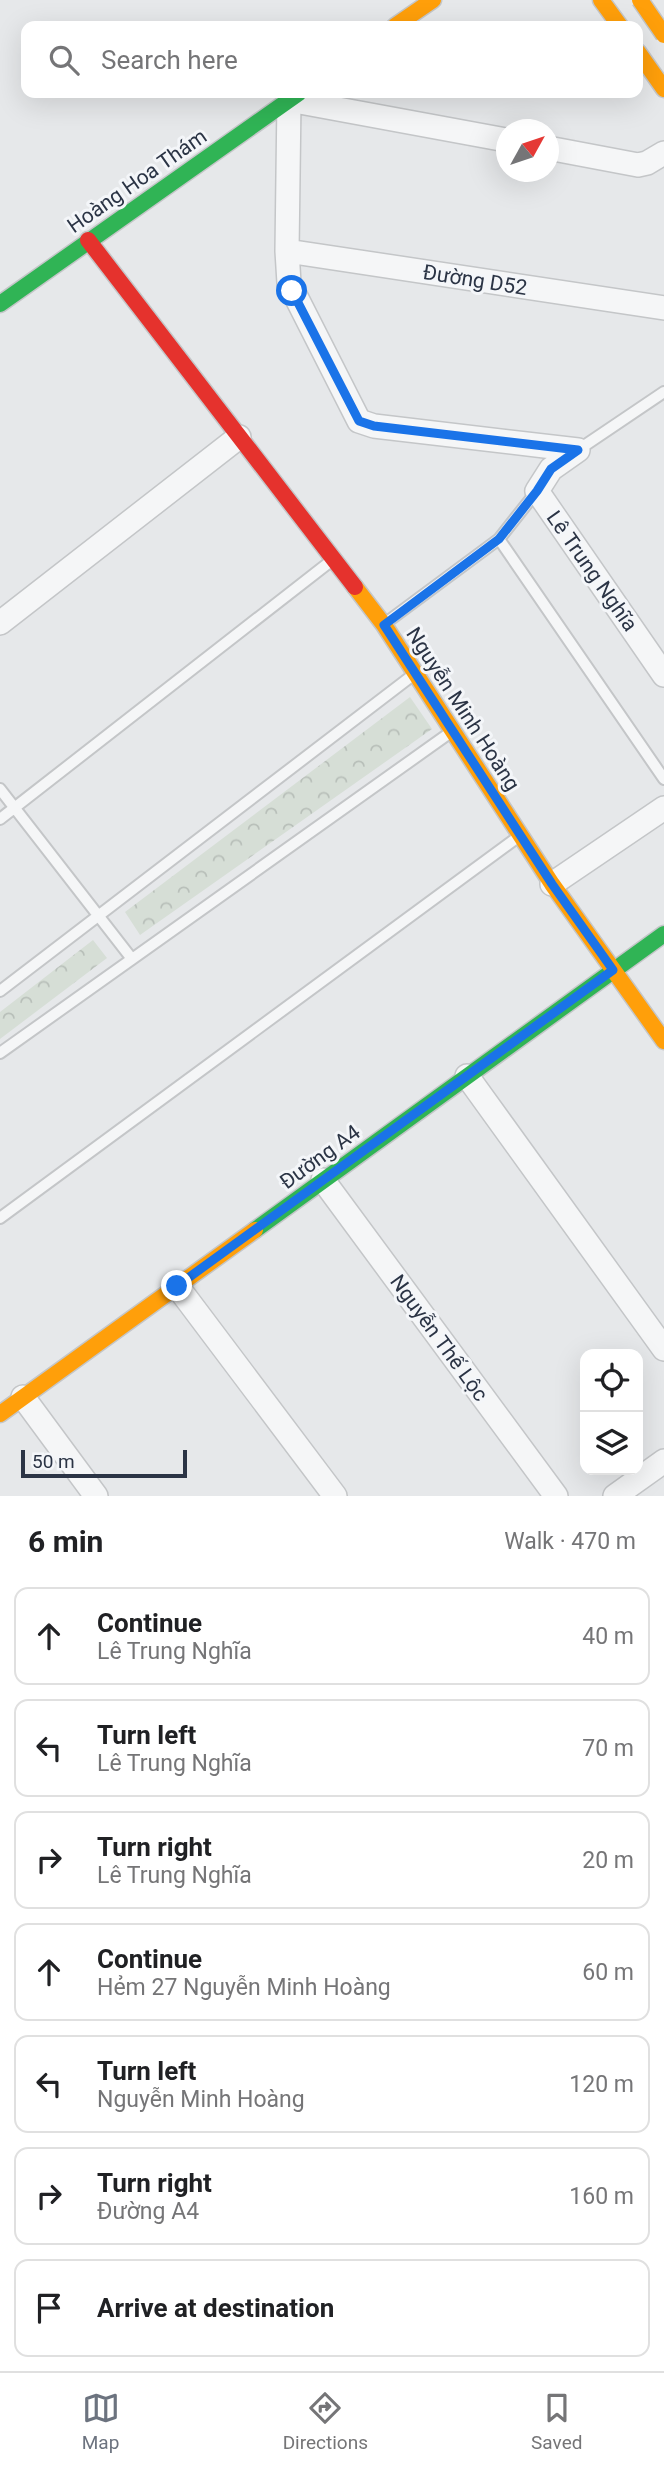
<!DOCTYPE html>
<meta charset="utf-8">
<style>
:root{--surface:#fff;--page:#f6f6f6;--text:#202124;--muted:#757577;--line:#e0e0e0;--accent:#6c737f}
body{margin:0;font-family:Roboto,sans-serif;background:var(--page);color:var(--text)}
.controls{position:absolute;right:21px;bottom:21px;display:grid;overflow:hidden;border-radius:14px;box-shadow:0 7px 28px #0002}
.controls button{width:63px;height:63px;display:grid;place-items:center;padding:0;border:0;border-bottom:2px solid var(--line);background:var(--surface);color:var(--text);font:35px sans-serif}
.compass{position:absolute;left:496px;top:119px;width:63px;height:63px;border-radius:50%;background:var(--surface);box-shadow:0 7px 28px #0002;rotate:50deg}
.scale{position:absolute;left:21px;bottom:18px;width:166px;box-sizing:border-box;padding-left:7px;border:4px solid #2b3445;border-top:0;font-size:19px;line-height:24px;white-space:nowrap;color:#2b3445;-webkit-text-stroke:5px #f4f6f9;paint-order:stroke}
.stop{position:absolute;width:21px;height:21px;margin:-16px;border:5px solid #1a73e8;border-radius:50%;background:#fff}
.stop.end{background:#1a73e8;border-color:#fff;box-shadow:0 2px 7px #0008}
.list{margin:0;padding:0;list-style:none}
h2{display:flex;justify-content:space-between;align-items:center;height:91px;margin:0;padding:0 28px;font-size:30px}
h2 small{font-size:23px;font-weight:400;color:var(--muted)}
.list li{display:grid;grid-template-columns:46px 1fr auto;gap:21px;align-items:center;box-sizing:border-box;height:98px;margin:0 14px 14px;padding:0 14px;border:2px solid var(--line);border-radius:14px}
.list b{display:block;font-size:26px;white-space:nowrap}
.list p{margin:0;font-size:23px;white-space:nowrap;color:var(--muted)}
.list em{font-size:23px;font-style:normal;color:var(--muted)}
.icon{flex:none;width:38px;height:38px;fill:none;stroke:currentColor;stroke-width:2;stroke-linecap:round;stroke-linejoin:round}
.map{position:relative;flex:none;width:664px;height:1496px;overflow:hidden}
.search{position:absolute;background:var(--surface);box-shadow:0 7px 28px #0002;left:21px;right:21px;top:21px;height:77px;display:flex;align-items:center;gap:18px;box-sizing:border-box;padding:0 24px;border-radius:14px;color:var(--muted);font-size:26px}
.sheet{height:875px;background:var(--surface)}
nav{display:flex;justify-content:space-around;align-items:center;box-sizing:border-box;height:98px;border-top:2px solid var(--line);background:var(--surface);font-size:19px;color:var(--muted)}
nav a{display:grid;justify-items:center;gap:4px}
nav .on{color:var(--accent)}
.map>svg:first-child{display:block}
.park{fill:url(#park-crowns)}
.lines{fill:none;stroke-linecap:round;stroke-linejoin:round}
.lane-casing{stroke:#c4c6c8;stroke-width:14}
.street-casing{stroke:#c4c6c8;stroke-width:26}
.fast-casing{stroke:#c4c6c8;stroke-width:19}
.slow-casing{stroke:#c4c6c8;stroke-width:19}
.jam-casing{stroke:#c4c6c8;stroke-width:19}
.lane{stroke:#f5f6f7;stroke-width:10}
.street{stroke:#f5f6f7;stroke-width:23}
.fast{stroke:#30b455;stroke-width:16}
.slow{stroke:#ff9f0a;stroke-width:16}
.jam{stroke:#e5322d;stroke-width:16}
.slow-bridge-casing{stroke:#c2c5c8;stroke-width:19;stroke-linecap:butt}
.slow-bridge{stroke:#ff9f0a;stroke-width:16}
.route{stroke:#1a73e8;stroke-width:9}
.labels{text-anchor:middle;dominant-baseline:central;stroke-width:6;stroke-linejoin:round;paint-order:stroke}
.street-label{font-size:21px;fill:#2b3445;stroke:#f4f6f9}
</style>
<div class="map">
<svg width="664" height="1496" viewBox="0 0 664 1496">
<defs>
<pattern id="park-crowns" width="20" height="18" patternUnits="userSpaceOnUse" patternTransform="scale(1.75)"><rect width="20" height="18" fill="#d6ded6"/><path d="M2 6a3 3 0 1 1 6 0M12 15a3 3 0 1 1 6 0" fill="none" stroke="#b8bfb9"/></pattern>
</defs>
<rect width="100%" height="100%" fill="#e6e8ea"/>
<path class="park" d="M 410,697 L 432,729 L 140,935 L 125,912 Z
M 93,940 L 107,958 L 0,1039 L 0,1012 Z"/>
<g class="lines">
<g class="lane-casing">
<path id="lane" d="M 578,450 L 664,392
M 499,539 L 664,779
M 387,622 L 499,539 L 537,491
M 0,789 L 132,959
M 0,819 L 331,561
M 0,991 L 413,675
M 0,1053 L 451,732
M 0,1218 L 518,837"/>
</g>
<g class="street-casing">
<path id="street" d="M 506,140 L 289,100 L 287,251 L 289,283 L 359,421 L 374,426 L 578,450
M 548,148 L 638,165 L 647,163 L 664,153
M 287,251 L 664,308
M 578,450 L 551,469 L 537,491 L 664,675
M 0,623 L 239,437
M 552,884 L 664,808
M 467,1076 L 664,1349
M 323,1180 L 556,1496
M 177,1286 L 335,1496
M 23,1397 L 96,1496
M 615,1496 L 664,1461"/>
</g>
<g class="fast-casing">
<path id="fast" d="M 0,304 L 299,93
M 255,1230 L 664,934"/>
</g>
<g class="slow-casing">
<path id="slow" d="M 601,0 L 620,26
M 395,26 L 433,0
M 638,52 L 664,89
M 355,587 L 384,625 L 552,884 L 664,1041
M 0,1414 L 255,1230"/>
</g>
<g class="jam-casing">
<path id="jam" d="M 88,240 L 355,587"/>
</g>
<use href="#lane" class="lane"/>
<use href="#street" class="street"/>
<use href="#fast" class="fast"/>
<use href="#slow" class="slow"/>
<use href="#jam" class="jam"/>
<g class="slow-bridge-casing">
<path id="slow-bridge" d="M 640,0 L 664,35"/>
</g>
<use href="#slow-bridge" class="slow-bridge"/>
</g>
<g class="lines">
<path class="route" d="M 177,1286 L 613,970 L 552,884 L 384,625 L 499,539 L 537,491 L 551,469 L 578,450 L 374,426 L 359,421 L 292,291"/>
</g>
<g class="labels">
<g class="street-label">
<text transform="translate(137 181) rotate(-35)">Hoàng Hoa Thám</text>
<text transform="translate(475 280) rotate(9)">Đường D52</text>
<text transform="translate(592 571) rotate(55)">Lê Trung Nghĩa</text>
<text transform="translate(463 709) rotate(57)">Nguyễn Minh Hoàng</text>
<text transform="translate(320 1157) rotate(-36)">Đường A4</text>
<text transform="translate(439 1338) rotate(54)">Nguyễn Thế Lộc</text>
</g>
</g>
</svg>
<div class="controls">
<button><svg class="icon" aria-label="locate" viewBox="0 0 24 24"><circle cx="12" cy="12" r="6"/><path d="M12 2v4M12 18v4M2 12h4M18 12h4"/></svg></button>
<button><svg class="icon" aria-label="layers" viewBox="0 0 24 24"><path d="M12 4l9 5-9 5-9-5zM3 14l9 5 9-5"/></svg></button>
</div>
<svg class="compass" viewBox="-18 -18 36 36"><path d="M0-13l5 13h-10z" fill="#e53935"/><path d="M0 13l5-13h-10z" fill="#757577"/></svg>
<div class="scale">50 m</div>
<div class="stop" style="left:292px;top:291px"></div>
<div class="stop end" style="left:177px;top:1286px"></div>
<div class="search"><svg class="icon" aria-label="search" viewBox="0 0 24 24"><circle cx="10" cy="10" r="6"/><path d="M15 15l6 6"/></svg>Search here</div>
</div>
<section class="sheet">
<h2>6 min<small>Walk · 470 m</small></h2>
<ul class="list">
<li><svg class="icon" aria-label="ahead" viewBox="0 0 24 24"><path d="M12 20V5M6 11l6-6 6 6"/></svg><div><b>Continue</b><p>Lê Trung Nghĩa</p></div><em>40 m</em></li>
<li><svg class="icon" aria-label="left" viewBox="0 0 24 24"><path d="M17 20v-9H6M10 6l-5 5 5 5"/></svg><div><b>Turn left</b><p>Lê Trung Nghĩa</p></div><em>70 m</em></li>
<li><svg class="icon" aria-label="right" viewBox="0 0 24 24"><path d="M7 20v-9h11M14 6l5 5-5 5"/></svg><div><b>Turn right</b><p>Lê Trung Nghĩa</p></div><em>20 m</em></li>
<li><svg class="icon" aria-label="ahead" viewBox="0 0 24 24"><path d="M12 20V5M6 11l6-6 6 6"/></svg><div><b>Continue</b><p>Hẻm 27 Nguyễn Minh Hoàng</p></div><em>60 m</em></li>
<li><svg class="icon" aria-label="left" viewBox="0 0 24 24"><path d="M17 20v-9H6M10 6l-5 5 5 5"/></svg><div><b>Turn left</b><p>Nguyễn Minh Hoàng</p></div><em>120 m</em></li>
<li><svg class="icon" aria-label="right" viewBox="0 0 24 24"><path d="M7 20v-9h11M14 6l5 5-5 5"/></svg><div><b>Turn right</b><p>Đường A4</p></div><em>160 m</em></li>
<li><svg class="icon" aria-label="arrive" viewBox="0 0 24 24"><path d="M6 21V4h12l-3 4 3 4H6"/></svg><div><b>Arrive at destination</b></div></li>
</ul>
</section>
<nav>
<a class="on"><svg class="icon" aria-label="map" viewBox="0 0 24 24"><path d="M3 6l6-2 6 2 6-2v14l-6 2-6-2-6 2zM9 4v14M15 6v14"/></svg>Map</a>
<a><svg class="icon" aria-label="directions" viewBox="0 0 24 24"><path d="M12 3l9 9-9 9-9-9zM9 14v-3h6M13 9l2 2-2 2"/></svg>Directions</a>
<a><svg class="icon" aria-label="saved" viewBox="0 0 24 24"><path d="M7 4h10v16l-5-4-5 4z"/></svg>Saved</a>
</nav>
